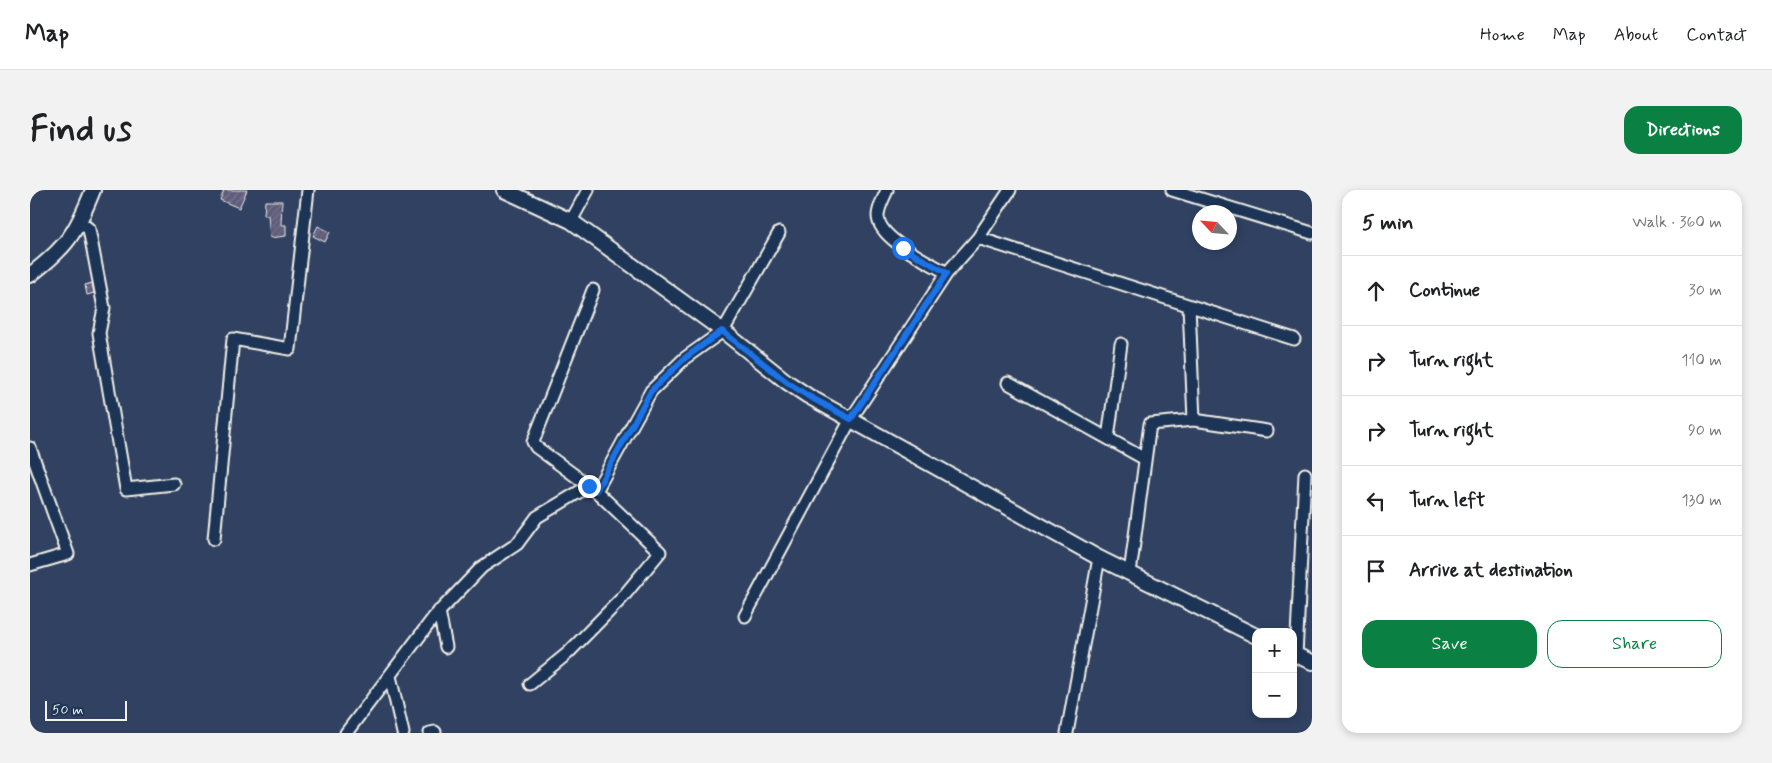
<!DOCTYPE html>
<meta charset="utf-8">
<style>
:root{--surface:#fff;--page:#f2f2f2;--text:#202124;--muted:#757577;--line:#e0e0e0;--accent:#0b8043}
body{margin:0;font-family:Mynerve,sans-serif;background:var(--page);color:var(--text)}
.controls{position:absolute;right:15px;bottom:15px;display:grid;overflow:hidden;border-radius:10px;box-shadow:0 2px 8px #0003}
.controls button{width:45px;height:45px;display:grid;place-items:center;padding:0;border:0;border-bottom:1px solid var(--line);background:var(--surface);color:var(--text);font:25px sans-serif}
.compass{position:absolute;left:1162px;top:15px;width:45px;height:45px;border-radius:50%;background:var(--surface);box-shadow:0 2px 8px #0003;rotate:296deg}
.scale{position:absolute;left:15px;bottom:12px;width:82px;box-sizing:border-box;padding-left:5px;border:2px solid #f4f1e8;border-top:0;font-size:14px;line-height:18px;white-space:nowrap;color:#f4f1e8;-webkit-text-stroke:4px #1d3557;paint-order:stroke}
.stop{position:absolute;width:15px;height:15px;margin:-11px;border:4px solid #1a73e8;border-radius:50%;background:#fff}
.stop.end{background:#1a73e8;border-color:#fff;box-shadow:0 1px 5px #0008}
.list{margin:0;padding:0;list-style:none}
h2{display:flex;justify-content:space-between;align-items:center;height:65px;margin:0;padding:0 20px;font-size:21px}
h2 small{font-size:16px;font-weight:400;color:var(--muted)}
.list li{display:grid;grid-template-columns:32px 1fr auto;gap:15px;align-items:center;box-sizing:border-box;height:70px;padding:0 20px;border-top:1px solid var(--line)}
.list b{display:block;font-size:19px;white-space:nowrap}
.list em{font-size:16px;font-style:normal;color:var(--muted)}
.actions{display:flex;gap:10px;padding:15px 20px}
.actions a{flex:1;padding:11px 0;border:1px solid var(--accent);border-radius:15px;text-align:center;font-size:18px;color:var(--accent)}
.actions .main{background:var(--accent);color:#fff}
.icon{flex:none;width:28px;height:28px;fill:none;stroke:currentColor;stroke-width:2;stroke-linecap:round;stroke-linejoin:round}
.map{position:relative;flex:none;width:1282px;height:543px;overflow:hidden;border-radius:15px}
header{display:flex;align-items:center;gap:30px;box-sizing:border-box;height:70px;padding:0 25px;background:var(--surface);border-bottom:1px solid var(--line)}
header strong{font-size:24px}
nav{display:flex;gap:28px;margin-inline-start:auto;font-size:18px}
.intro{display:flex;align-items:center;justify-content:space-between;box-sizing:border-box;height:120px;padding:0 30px}
h1{margin:0;font-size:35px}
.button{padding:12px 22px;border-radius:15px;background:var(--accent);color:#fff;font-size:18px;font-weight:700}
main{display:flex;gap:30px;padding:0 30px}
aside{flex:1;background:var(--surface);border-radius:15px;box-shadow:0 2px 8px #0003}
.map>svg:first-child{display:block}
.building{fill:url(#building-hatch);stroke:#f4f1e8}
.lines{fill:none;stroke-linecap:round;stroke-linejoin:round}
.minor-casing{stroke:#f4f1e8;stroke-width:15}
.tertiary-casing{stroke:#f4f1e8;stroke-width:18}
.minor{stroke:#1d3557;stroke-width:11}
.tertiary{stroke:#1d3557;stroke-width:14}
.route{stroke:#1a73e8;stroke-width:6}
</style>
<header>
<strong>Map</strong>
<nav><a>Home</a><a>Map</a><a>About</a><a>Contact</a></nav>
</header>
<div class="intro"><h1>Find us</h1><a class="button">Directions</a></div>
<main>
<div class="map">
<svg width="1282" height="543" viewBox="0 0 1282 543">
<defs>
<pattern id="building-hatch" width="6" height="6" patternUnits="userSpaceOnUse" patternTransform="scale(1.25)"><rect width="6" height="6" fill="#5e5c7b"/><path d="M-1 1l2-2M0 6l6-6M5 7l2-2" fill="none" stroke="#76748e"/></pattern>
</defs>
<rect width="100%" height="100%" fill="#304162"/>
<filter id="ink" filterUnits="userSpaceOnUse"><feTurbulence type="fractalNoise" baseFrequency=".02" numOctaves="2"/><feDisplacementMap in="SourceGraphic" scale="10" xChannelSelector="R" yChannelSelector="G"/><feConvolveMatrix kernelMatrix="1 2 1 2 8 2 1 2 1" color-interpolation-filters="sRGB"/></filter>
<g filter="url(#ink)">
<path class="building" d="M 194,0 L 217,0 L 209,18 L 190,10 Z
M 235,11 L 252,11 L 251,35 L 256,35 L 256,46 L 240,48 L 238,25 L 234,25 Z
M 288,36 L 300,42 L 295,52 L 283,46 Z
M 62,93 L 64,103 L 57,105 L 55,95 Z"/>
<g class="lines">
<g class="minor-casing">
<path id="minor" d="M 857,0 C 854,8 848,17 848,26 C 848,49 899,72 917,83
M 1142,0 L 1282,43
M 541,31 L 558,0
M 50,32 L 59,39 L 74,118 L 69,143 L 96,299 L 144,294
M 948,48 L 1264,149
M 1159,116 L 1164,230
M 978,193 L 1115,269
M 1078,248 L 1091,154
M 0,258 L 38,364 L 0,375
M 566,301 L 621,201 L 655,168 L 693,141 L 749,43
M 184,349 L 203,149 L 260,159 L 278,0
M 1100,383 L 1120,234 L 1164,230 L 1237,241
M 409,421 L 416,457
M 715,426 L 821,229 L 917,83 L 948,48 L 980,0
M 1266,466 L 1275,284
M 360,486 L 373,543
M 500,494 L 538,463 L 592,408 L 630,362 L 566,301 L 506,257 L 503,252 L 563,100
M 316,543 L 404,427 L 452,377 L 487,354 L 507,327 L 559,296
M 400,543 L 405,542
M 1037,543 L 1069,368"/>
</g>
<g class="tertiary-casing">
<path id="tertiary" d="M 474,0 L 541,31 L 693,141 L 757,192 L 778,206 L 1069,368 L 1226,446
M 0,85 C 37,57 46,43 63,0
M 1263,464 L 1282,472"/>
</g>
<use href="#minor" class="minor"/>
<use href="#tertiary" class="tertiary"/>
</g>
</g>
<g class="lines" filter="url(#ink)">
<path class="route" d="M 559,296 L 566,301 L 621,201 L 655,168 L 692,141 L 757,192 L 778,206 L 821,229 L 917,83 L 873,58"/>
</g>
</svg>
<div class="controls">
<button>+</button>
<button>−</button>
</div>
<svg class="compass" viewBox="-18 -18 36 36"><path d="M0-13l5 13h-10z" fill="#e53935"/><path d="M0 13l5-13h-10z" fill="#757577"/></svg>
<div class="scale">50 m</div>
<div class="stop" style="left:873px;top:58px"></div>
<div class="stop end" style="left:559px;top:296px"></div>
</div>
<aside>
<h2>5 min<small>Walk · 360 m</small></h2>
<ul class="list">
<li><svg class="icon" aria-label="ahead" viewBox="0 0 24 24"><path d="M12 20V5M6 11l6-6 6 6"/></svg><div><b>Continue</b></div><em>30 m</em></li>
<li><svg class="icon" aria-label="right" viewBox="0 0 24 24"><path d="M7 20v-9h11M14 6l5 5-5 5"/></svg><div><b>Turn right</b></div><em>110 m</em></li>
<li><svg class="icon" aria-label="right" viewBox="0 0 24 24"><path d="M7 20v-9h11M14 6l5 5-5 5"/></svg><div><b>Turn right</b></div><em>90 m</em></li>
<li><svg class="icon" aria-label="left" viewBox="0 0 24 24"><path d="M17 20v-9H6M10 6l-5 5 5 5"/></svg><div><b>Turn left</b></div><em>130 m</em></li>
<li><svg class="icon" aria-label="arrive" viewBox="0 0 24 24"><path d="M6 21V4h12l-3 4 3 4H6"/></svg><div><b>Arrive at destination</b></div></li>
</ul>
<div class="actions"><a class="main">Save</a><a>Share</a></div>
</aside>
</main>
